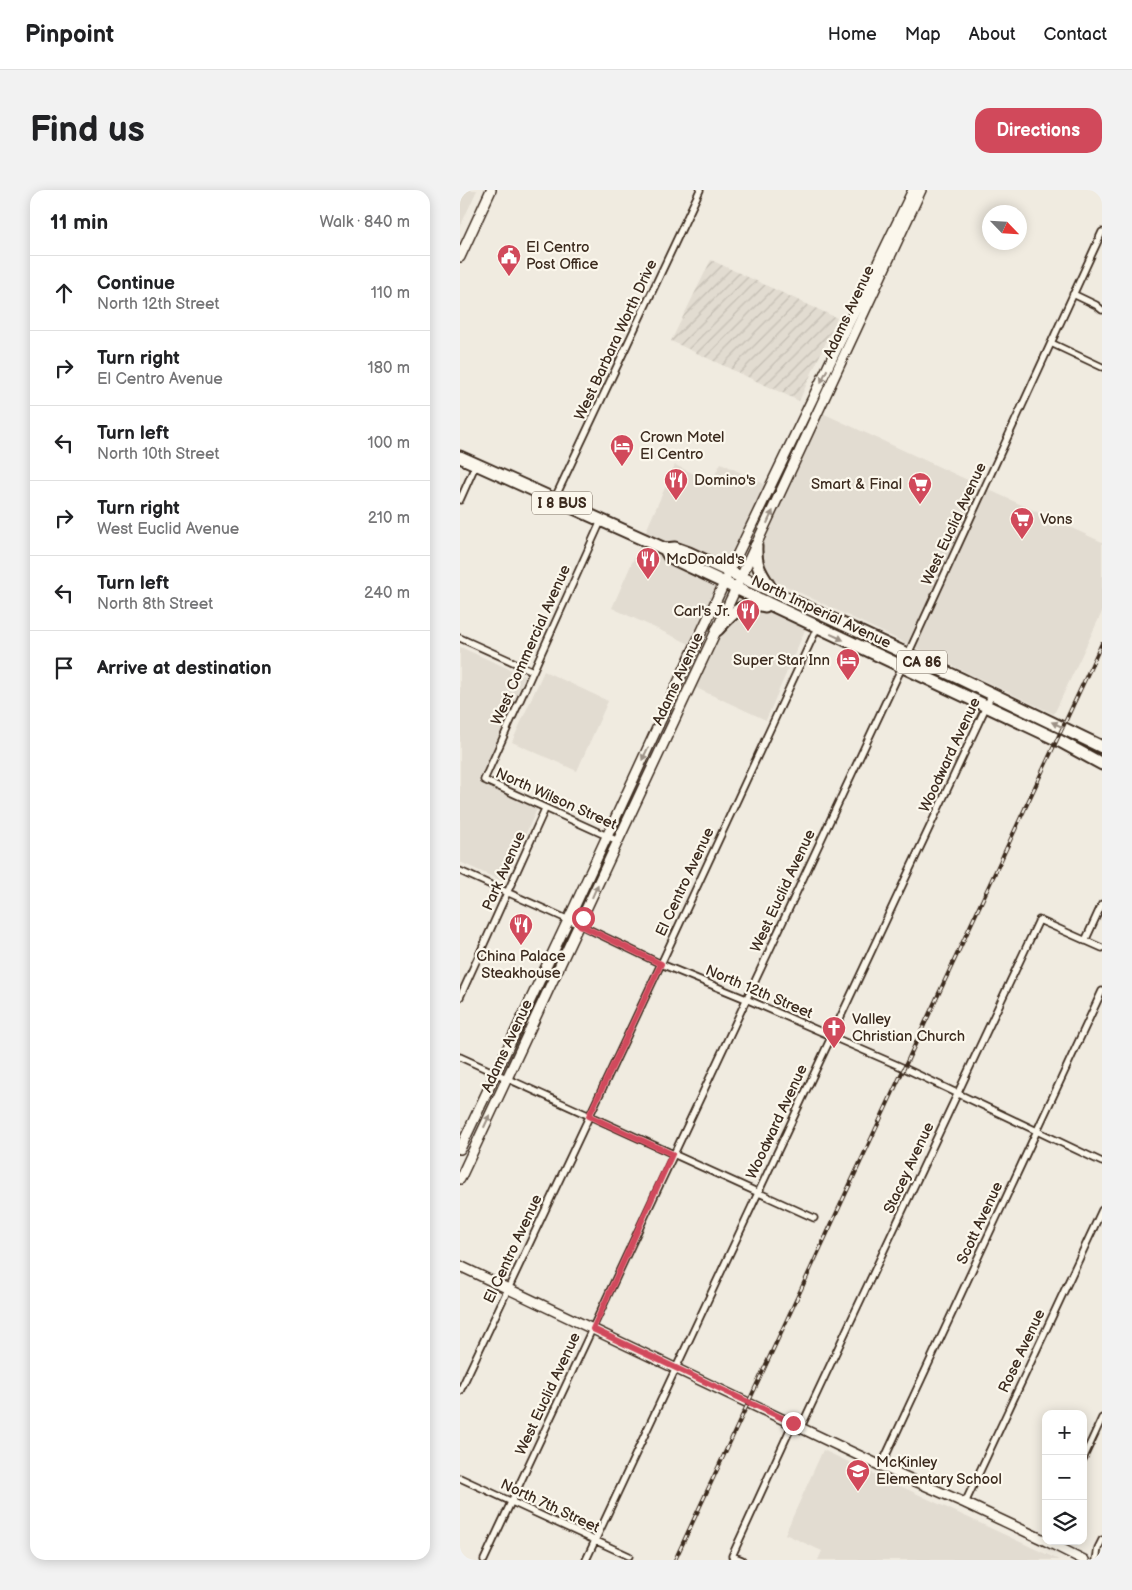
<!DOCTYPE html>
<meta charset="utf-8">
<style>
:root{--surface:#fff;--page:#f2f2f2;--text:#202124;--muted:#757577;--line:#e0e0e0;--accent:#d1495b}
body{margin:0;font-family:"Balsamiq Sans",sans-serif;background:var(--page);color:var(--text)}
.controls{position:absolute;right:15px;bottom:15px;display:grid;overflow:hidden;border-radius:10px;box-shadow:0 2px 12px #0003}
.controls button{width:45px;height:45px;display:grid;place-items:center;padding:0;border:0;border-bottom:1px solid var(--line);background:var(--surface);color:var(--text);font:25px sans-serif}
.compass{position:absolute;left:522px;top:15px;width:45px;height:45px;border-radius:50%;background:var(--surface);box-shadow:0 2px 12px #0003;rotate:115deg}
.stop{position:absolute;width:15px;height:15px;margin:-11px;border:4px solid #d1495b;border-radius:50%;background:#fff}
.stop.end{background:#d1495b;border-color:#fff;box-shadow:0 1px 5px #0008}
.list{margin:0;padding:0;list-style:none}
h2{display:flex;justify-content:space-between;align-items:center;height:65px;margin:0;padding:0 20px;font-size:21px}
h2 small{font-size:16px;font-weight:400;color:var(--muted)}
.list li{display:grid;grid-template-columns:32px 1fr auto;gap:15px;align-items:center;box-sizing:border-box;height:75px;padding:0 20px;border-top:1px solid var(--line)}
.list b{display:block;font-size:19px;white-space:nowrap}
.list p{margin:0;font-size:16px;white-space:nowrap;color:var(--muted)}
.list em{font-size:16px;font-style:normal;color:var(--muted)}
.icon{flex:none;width:28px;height:28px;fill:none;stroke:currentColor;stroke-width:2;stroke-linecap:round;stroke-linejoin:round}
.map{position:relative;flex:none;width:642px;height:1370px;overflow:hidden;border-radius:15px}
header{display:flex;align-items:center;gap:30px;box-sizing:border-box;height:70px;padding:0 25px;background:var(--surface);border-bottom:1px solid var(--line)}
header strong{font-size:24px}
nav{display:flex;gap:28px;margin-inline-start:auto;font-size:18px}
.intro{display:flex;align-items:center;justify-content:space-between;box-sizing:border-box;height:120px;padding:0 30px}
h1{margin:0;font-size:35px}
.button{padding:12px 22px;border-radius:15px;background:var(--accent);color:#fff;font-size:18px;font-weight:700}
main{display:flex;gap:30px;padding:0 30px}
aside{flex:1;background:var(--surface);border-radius:15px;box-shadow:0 2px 12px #0003}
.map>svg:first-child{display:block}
.built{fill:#e2dcd1}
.industrial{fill:url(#industrial-furrows)}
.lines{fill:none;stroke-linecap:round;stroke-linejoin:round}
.street-casing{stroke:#3b2a1e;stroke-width:9}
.secondary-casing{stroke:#3b2a1e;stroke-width:12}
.primary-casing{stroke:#3b2a1e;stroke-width:12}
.highway-casing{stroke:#3b2a1e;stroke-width:15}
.street{stroke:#fbf7ec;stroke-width:5.5}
.secondary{stroke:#fbf7ec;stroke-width:9}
.primary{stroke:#fbf7ec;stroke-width:9}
.highway{stroke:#fbf7ec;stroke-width:11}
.rail-casing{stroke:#3b2a1e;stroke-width:4}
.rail{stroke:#fbf7ec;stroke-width:2;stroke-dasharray:5.5;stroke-linecap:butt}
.oneway{fill:#9b9085}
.route{stroke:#d1495b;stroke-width:6}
.labels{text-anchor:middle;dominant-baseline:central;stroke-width:4.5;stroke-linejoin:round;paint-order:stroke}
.shield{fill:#fbf7ec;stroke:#75685c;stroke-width:1}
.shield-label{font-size:14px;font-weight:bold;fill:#3b2a1e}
.poi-label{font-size:15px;fill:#3b2a1e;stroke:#fbf7ec;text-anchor:start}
.street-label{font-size:15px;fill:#3b2a1e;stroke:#fbf7ec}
</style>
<header>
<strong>Pinpoint</strong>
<nav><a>Home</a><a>Map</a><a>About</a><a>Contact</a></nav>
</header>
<div class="intro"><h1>Find us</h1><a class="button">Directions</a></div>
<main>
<aside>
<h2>11 min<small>Walk · 840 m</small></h2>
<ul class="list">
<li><svg class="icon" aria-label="ahead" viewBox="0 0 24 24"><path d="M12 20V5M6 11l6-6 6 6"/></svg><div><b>Continue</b><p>North 12th Street</p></div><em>110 m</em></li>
<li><svg class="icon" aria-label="right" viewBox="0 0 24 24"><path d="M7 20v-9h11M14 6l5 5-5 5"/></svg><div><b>Turn right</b><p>El Centro Avenue</p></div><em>180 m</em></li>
<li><svg class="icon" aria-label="left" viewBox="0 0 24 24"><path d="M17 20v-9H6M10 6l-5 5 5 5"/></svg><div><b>Turn left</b><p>North 10th Street</p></div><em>100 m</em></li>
<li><svg class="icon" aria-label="right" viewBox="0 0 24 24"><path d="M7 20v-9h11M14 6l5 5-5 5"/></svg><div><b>Turn right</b><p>West Euclid Avenue</p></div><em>210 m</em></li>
<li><svg class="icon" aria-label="left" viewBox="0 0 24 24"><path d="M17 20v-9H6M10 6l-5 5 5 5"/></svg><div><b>Turn left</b><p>North 8th Street</p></div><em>240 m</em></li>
<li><svg class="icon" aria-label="arrive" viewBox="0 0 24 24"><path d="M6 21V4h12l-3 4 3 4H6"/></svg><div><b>Arrive at destination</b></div></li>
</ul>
</aside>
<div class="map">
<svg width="642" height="1370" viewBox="0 0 642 1370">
<defs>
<pattern id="industrial-furrows" width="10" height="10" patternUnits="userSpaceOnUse" patternTransform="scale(1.25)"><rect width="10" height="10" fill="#e2dcd1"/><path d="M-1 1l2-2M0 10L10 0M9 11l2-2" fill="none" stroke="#c3bdb3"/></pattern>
</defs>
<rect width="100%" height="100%" fill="#f0ebe0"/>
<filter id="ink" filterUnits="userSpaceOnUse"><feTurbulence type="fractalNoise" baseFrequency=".02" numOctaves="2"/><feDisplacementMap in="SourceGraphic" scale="10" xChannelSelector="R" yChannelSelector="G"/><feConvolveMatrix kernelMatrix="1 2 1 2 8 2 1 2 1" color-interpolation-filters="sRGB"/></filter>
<g filter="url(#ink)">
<path class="built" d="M 0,0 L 17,0 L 0,37 Z
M 358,221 L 642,352 L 642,422 L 594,524 L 286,377 Z
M 261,273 L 310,297 L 264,393 L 348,433 L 306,530 L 219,490 L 234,456 L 152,418 L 215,275 L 251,292 Z
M 0,457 L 65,486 L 18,592 L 77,619 L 44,692 L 0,672 Z
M 84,481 L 148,511 L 117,581 L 52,552 Z
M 363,1260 L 599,1370 L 358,1370 L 362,1361 L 325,1344 Z"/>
<path class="industrial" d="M 251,70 L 377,128 L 339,211 L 211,151 Z"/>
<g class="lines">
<g class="street-casing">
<path id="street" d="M 613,104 L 636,115 L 642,120
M 591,153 L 642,177
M 0,310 L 16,274
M 94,310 L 240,0
M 141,331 L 24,590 L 158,651
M 0,448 L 73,481
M 0,681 L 120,735 L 201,774 L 286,809 L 444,878 L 642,972
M 625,751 L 642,714
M 0,807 L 85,619
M 0,867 L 354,1028
M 0,1201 L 201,774 L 357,438
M 341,1237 L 579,730 L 642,758
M 623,1269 L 642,1228
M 421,1276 L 642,801
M 0,1288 L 169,1366
M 505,1313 L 642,1020
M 24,1370 L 442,477 L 642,42
M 126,1370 L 532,504
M 282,1370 L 272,1366 L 333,1233
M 636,1370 L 638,1358 L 642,1350"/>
</g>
<g class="secondary-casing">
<path id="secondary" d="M 0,67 L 31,0
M 269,382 L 453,0
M 281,387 L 461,0
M 0,1076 L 421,1276 L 505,1313 L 586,1351
M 586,1351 L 624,1370"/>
</g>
<g class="primary-casing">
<path id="primary" d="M 0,959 L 112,722 L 266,389
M 0,989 L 278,394"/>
</g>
<g class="highway-casing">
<path id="highway" d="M 0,267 L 205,359 L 215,358 L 229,363 L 501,489 L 642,557
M 296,356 C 295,378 302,384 313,402
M 205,359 L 209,366 L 216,370 L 596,549 L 642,574
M 257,440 C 271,425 282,410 305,416"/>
</g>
<use href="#street" class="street"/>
<use href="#secondary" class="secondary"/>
<use href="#primary" class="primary"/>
<use href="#highway" class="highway"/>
<g class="rail-casing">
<path id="rail" d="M 215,1370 L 642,453"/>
</g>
<use href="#rail" class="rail"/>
</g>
<defs><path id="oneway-solid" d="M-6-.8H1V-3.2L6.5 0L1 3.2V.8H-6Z" transform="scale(1.25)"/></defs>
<g class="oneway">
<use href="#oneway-solid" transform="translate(364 186) rotate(116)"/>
<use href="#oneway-solid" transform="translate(310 327) rotate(-65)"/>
<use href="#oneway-solid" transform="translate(377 447) rotate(25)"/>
<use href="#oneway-solid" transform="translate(598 535) rotate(-155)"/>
<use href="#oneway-solid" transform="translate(185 564) rotate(115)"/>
<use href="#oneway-solid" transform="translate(135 701) rotate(-66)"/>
<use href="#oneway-solid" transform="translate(27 931) rotate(-65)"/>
</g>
</g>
<g class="lines" filter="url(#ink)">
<path class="route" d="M 123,728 L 120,735 L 201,774 L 129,926 L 212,964 L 133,1139 L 333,1233"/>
</g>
<defs>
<g id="civic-pin" transform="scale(1.25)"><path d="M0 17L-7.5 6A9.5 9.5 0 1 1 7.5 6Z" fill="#d1495b" stroke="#fbf7ec"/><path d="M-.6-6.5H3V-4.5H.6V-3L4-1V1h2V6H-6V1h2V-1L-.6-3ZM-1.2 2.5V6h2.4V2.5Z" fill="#fff"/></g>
<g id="hotel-pin" transform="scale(1.25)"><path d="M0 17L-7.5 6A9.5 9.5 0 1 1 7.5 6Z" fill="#d1495b" stroke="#fbf7ec"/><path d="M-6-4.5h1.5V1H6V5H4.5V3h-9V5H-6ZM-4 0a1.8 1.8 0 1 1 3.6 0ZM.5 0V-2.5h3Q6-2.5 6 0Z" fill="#fff"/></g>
<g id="restaurant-pin" transform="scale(1.25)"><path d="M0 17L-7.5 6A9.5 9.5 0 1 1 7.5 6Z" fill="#d1495b" stroke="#fbf7ec"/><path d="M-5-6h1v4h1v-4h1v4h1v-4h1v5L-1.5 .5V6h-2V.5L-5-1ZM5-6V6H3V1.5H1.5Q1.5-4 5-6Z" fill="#fff"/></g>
<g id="supermarket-pin" transform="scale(1.25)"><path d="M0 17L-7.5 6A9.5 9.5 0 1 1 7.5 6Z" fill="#d1495b" stroke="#fbf7ec"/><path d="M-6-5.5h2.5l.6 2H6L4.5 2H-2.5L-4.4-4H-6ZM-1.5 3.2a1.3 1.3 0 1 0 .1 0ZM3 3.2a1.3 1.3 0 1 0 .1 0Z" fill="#fff"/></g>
<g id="church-pin" transform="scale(1.25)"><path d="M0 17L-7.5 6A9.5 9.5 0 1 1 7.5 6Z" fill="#d1495b" stroke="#fbf7ec"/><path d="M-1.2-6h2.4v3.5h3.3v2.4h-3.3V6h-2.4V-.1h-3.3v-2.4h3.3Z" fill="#fff"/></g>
<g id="school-pin" transform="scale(1.25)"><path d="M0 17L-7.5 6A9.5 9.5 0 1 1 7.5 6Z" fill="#d1495b" stroke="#fbf7ec"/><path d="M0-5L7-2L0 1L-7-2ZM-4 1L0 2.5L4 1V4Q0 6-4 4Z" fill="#fff"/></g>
</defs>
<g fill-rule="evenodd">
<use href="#civic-pin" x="49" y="66"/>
<use href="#hotel-pin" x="162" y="256"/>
<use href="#restaurant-pin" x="216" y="290"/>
<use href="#supermarket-pin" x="460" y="294"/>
<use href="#supermarket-pin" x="562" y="329"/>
<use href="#restaurant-pin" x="188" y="369"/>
<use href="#restaurant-pin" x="288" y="421"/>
<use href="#hotel-pin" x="388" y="470"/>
<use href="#restaurant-pin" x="61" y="735"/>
<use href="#church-pin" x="374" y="838"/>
<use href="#school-pin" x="398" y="1281"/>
</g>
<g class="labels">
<g class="shield">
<rect x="72" y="301.5" width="60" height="23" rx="4"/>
<rect x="437" y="460.5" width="50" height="23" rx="4"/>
</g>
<g class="shield-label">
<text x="102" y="313">I 8 BUS</text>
<text x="462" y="472">CA 86</text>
</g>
<g class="poi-label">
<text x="66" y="57">El Centro<tspan x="66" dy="17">Post Office</tspan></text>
<text x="180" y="247">Crown Motel<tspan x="180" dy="17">El Centro</tspan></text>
<text x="234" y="290">Domino's</text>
<text x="442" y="294" text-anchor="end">Smart &amp; Final</text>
<text x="580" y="329">Vons</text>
<text x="206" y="369">McDonald's</text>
<text x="270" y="421" text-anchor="end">Carl's Jr.</text>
<text x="370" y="470" text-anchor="end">Super Star Inn</text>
<text x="61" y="766" text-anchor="middle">China Palace<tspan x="61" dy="17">Steakhouse</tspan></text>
<text x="392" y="829">Valley<tspan x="392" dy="17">Christian Church</tspan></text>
<text x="416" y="1272">McKinley<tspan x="416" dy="17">Elementary School</tspan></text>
</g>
<g class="street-label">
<text transform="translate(389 122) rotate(-65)">Adams Avenue</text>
<text transform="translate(156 150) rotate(-65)">West Barbara Worth Drive</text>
<text transform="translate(494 334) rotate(-65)">West Euclid Avenue</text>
<text transform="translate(361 422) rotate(25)">North Imperial Avenue</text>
<text transform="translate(71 455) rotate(-66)">West Commercial Avenue</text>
<text transform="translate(218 489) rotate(-65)">Adams Avenue</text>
<text transform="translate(490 565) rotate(-65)">Woodward Avenue</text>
<text transform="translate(96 609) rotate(24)">North Wilson Street</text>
<text transform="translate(44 681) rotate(-66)">Park Avenue</text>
<text transform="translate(225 692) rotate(-65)">El Centro Avenue</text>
<text transform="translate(323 701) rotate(-65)">West Euclid Avenue</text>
<text transform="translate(299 802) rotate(23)">North 12th Street</text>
<text transform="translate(47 856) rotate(-65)">Adams Avenue</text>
<text transform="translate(317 932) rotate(-65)">Woodward Avenue</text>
<text transform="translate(449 978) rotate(-65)">Stacey Avenue</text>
<text transform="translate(520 1033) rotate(-65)">Scott Avenue</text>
<text transform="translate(53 1059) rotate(-65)">El Centro Avenue</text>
<text transform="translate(562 1161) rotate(-65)">Rose Avenue</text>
<text transform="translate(88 1204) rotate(-65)">West Euclid Avenue</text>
<text transform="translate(90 1316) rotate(25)">North 7th Street</text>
</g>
</g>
</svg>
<div class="controls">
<button>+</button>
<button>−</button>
<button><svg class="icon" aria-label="layers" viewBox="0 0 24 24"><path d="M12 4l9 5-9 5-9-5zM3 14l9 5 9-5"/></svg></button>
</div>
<svg class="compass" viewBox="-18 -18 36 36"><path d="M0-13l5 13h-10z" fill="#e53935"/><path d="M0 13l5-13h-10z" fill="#757577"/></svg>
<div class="stop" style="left:123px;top:728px"></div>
<div class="stop end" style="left:333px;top:1233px"></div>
</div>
</main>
